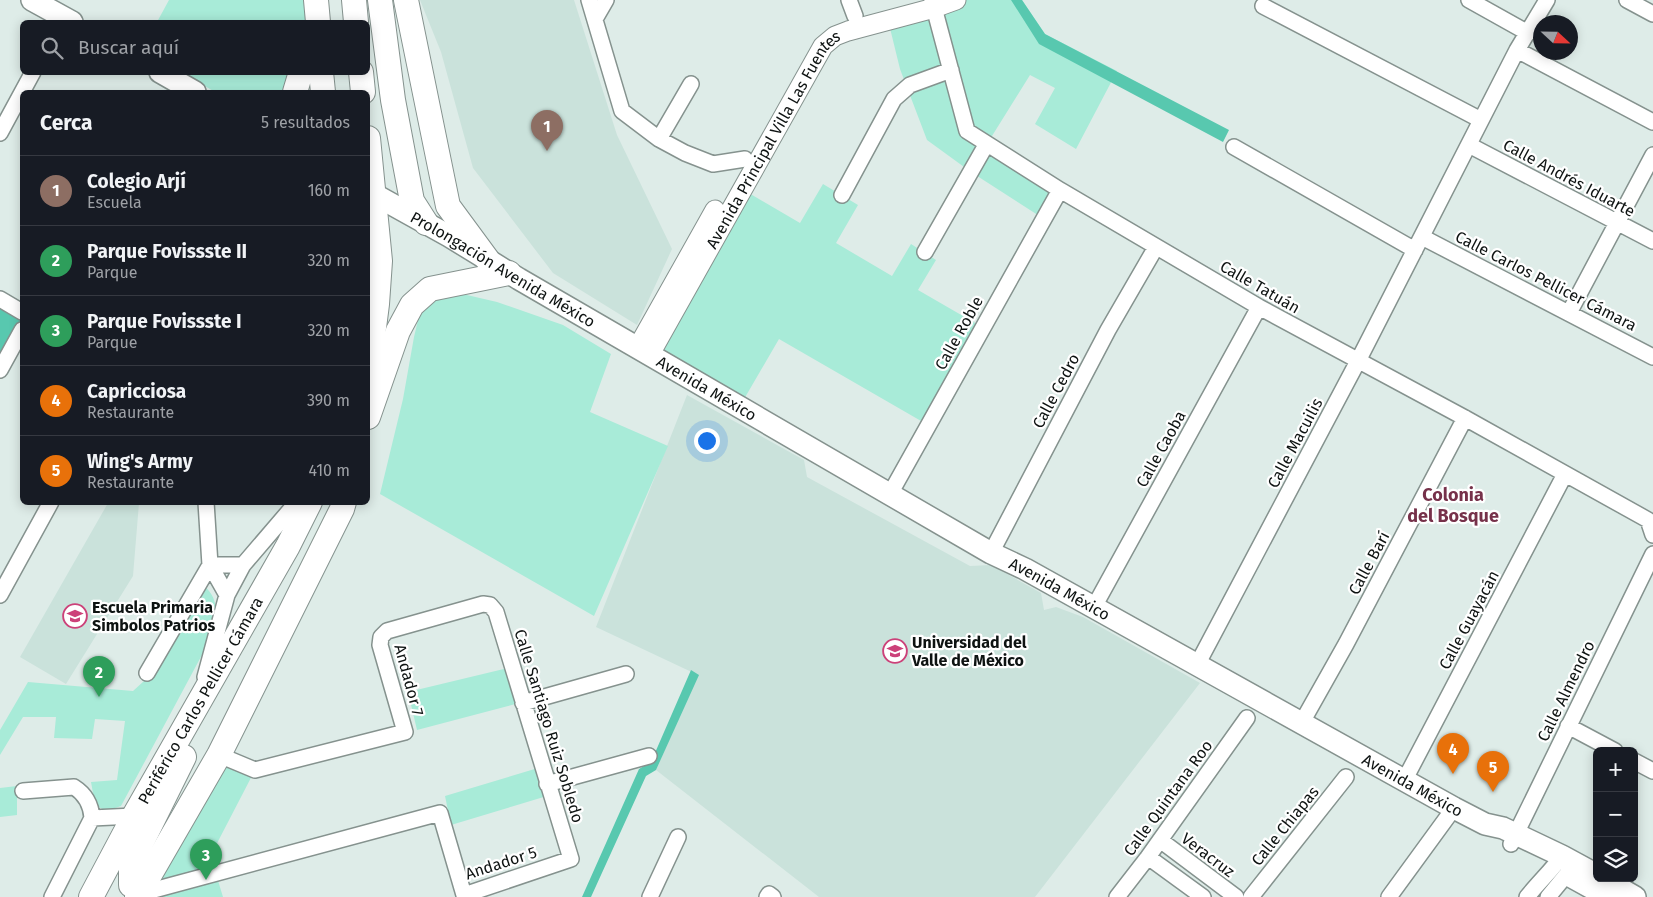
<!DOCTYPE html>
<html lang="es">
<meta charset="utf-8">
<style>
:root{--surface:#171b24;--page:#242831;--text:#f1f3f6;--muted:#9ea1a6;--line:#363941;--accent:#cc4179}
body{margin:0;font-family:"Fira Sans",sans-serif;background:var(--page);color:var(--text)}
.controls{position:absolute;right:15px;bottom:15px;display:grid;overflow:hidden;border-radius:8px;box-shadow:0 2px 12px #0003}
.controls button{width:45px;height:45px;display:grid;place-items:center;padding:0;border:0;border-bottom:1px solid var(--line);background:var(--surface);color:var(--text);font:25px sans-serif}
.compass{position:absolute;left:1533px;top:15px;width:45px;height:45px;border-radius:50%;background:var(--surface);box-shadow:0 2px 12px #0003;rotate:112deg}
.you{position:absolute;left:706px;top:440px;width:18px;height:18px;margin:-12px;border:4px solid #fff;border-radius:50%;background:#1a73e8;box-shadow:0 0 0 8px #1a73e833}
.badge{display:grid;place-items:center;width:32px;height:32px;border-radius:50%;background:var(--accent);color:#fff;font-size:16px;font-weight:700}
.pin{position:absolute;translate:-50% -41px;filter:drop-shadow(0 1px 2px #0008)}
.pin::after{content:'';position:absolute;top:26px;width:18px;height:15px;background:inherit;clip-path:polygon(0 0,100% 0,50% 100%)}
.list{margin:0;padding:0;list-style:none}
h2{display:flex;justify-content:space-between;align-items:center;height:65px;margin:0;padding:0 20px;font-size:21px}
h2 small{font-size:16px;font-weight:400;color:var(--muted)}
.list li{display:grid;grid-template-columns:32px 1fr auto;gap:15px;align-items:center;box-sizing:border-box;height:70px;padding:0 20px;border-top:1px solid var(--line)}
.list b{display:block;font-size:19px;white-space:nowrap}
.list p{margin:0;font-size:16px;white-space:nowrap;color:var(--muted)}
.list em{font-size:16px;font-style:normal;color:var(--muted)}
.icon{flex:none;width:28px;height:28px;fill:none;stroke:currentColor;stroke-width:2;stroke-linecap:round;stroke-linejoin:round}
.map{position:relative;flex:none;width:1653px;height:897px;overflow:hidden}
.search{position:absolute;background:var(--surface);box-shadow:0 2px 12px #0003;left:20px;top:20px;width:350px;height:55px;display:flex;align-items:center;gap:12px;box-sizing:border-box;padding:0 18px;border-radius:8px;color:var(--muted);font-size:19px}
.panel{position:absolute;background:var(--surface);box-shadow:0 2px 12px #0003;left:20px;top:90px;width:350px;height:415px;border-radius:8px}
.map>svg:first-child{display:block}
.built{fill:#cae2db}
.green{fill:#a8ebd8}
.water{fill:#58c8af}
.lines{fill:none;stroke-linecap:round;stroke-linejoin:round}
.minor-casing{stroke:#85928e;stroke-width:18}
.tertiary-casing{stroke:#85928e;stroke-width:21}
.secondary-casing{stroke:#85928e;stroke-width:24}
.primary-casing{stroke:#85928e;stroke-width:26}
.minor{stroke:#fff;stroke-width:15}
.tertiary{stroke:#fff;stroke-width:19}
.secondary{stroke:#fff;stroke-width:21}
.primary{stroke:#fff;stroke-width:24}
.labels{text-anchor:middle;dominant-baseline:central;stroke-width:4.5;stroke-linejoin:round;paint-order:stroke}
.street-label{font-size:16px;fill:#0e1312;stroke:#fff}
.poi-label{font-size:16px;font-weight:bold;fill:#0e1312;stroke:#fff;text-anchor:start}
.neighbourhood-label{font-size:18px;font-weight:bold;fill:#76314a;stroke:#fff}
</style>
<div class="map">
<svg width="1653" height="897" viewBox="0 0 1653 897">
<rect width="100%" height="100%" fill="#deece8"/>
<path class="built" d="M 420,0 L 574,0 L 617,135 L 672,249 L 637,325 L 553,273 L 473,168 L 441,52 Z
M 687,395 L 804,460 L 807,477 L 970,566 L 991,565 L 1041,593 L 1044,610 L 1056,607 L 1083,617 L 1200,683 L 1035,897 L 819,897 L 656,770 L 698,675 L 596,627 Z
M 108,503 L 139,503 L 133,576 L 66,684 L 20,657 Z"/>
<path class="green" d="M 169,0 L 306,0 L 307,17 L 305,22 L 157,22 Z
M 956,0 L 1022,0 L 1045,34 L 1117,71 L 1076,149 L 1035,124 L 1055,88 L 1030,75 L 987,144 L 1060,190 L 1044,219 L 971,172 L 927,140 L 900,69 L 888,20 Z
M 183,73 L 291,73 L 286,92 L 215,92 Z
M 823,184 L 858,205 L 836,243 L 892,276 L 911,244 L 936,260 L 918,290 L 982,327 L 928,425 L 779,339 L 740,406 L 650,354 L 742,189 L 800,223 Z
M 454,292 L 497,302 L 563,325 L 611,354 L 590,412 L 668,446 L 594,616 L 380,494 L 403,399 L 414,337 L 419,316 L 430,301 Z
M 204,586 C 222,601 215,619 211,638 L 121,806 C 95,816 95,803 91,782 L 117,780 L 125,721 L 95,719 L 92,739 L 54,738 L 56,717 L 23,717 L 0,755 L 0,730 L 28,682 L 133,691 L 144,681 Z
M 512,667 L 519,703 L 417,730 L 408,692 Z
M 219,755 L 255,770 L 199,878 L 216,874 L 223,897 L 137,897 Z
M 538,768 L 547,796 L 451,825 L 445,796 Z
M 17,786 L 17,815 L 0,817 L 0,788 Z"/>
<path class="water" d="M 1011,0 L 1022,0 L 1045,34 L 1229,130 L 1223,142 L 1039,44 Z
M 0,303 L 22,312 L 22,330 L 0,370 Z
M 691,670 L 699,675 L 656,770 L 646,776 L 591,897 L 582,897 L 639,769 L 651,762 Z"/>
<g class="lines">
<g class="minor-casing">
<path id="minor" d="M 589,0 L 622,111 L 659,139 L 685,153 L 713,164 L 745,159
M 849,0 L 855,16
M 932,0 L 967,131 L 1060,190 L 1259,307 L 1465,418 L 1648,520 L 1653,535
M 1469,0 L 1528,33
M 1627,0 L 1653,14
M 1263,6 L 1481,120
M 595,19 L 606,0
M 1517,50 L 1653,122
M 0,133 L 33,72
M 659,139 L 691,84
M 1469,145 L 1653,241
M 1234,147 L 1415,250
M 842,195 L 894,99 L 910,85 L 951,70
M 1422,237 L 1653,357
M 925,252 L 986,145
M 0,299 L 22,312
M 1569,313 L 1653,155
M 0,370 L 22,330
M 890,494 L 1060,190
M 206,502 L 210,565 L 227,595
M 991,553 L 1108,330 L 1156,247
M 210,565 L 243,565
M 0,595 L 51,502
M 1094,607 L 1259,307
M 1197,665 L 1358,361 L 1517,50 L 1547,0
M 147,673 L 210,565
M 205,677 L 227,595 L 243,565 L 297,502
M 523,703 L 626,674
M 1301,724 L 1346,644 L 1465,418
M 1568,726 L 1615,751
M 1634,761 L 1653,771
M 1404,781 L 1565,474
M 547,784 L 649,756
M 23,791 L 74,787 C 85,794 91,804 92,818 L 134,816
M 1160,840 L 1236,897
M 1511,844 L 1653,554
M 1148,857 L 1203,897
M 139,894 L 440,813 L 464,895 L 571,859 L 496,612 L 490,605 L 483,604 L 387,631 L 381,637 L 380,645 L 405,732 L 255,770 L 219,755
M 52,897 L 92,818
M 650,897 L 678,837
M 767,897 L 769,894 L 773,897
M 1117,897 L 1148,857 L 1247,718
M 1251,897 L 1346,777
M 1389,897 L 1454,808
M 1527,897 C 1538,883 1552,870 1562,856
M 1548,897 L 1567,874 L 1572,864"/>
</g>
<g class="tertiary-casing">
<g id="tertiary">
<path d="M 638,347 L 715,210"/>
<path id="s1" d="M 650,354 L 823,46 L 835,36 L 848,31 L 934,8 L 956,0"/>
</g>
</g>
<g class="secondary-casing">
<g id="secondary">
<path d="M 32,0 L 72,22"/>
<path d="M 160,72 L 195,92"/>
<path id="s2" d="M 368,191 L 449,236 L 519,279 L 991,553 L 1025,569 L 1454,808 L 1485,824 L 1503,828 L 1562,856 L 1597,875"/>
<path d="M 1570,876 L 1608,897"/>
<path d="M 1602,878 L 1635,897"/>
</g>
</g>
<g class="primary-casing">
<g id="primary">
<path d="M 316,0 L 318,22"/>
<path d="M 354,0 L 356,22"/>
<path d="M 380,0 L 393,100 L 412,201 L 426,223"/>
<path d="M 406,0 L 448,206 L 487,259"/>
<path d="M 321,72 L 323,92"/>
<path d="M 361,72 L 363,92"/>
<path d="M 295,92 L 301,72"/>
<path d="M 368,138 L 380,261 L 377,304 L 368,375"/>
<path d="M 368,417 L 398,331 L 412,305 L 430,289 L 509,273"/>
<path d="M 141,890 L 131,885 L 131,864 L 184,757"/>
<path id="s3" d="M 91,897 L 134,816 L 288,546 L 310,502"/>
<path d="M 137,897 L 219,755 L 342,509 L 344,502"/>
</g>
</g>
<use href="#minor" class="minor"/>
<use href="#tertiary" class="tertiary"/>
<use href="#secondary" class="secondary"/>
<use href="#primary" class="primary"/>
</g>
<defs>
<g id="school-ring" transform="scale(1.25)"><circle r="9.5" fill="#fff" stroke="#cc4179" stroke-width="1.5"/><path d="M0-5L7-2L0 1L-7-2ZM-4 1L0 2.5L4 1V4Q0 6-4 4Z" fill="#cc4179"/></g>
<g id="university-ring" transform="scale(1.25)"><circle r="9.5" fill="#fff" stroke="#cc4179" stroke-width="1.5"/><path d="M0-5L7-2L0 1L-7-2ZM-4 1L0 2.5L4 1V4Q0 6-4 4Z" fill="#cc4179"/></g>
</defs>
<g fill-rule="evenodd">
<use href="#school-ring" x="75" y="616"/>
<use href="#university-ring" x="895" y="651"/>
</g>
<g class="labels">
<g class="street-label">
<text stroke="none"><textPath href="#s1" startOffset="248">Avenida Principal Villa Las Fuentes</textPath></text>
<text transform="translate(1569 178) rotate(28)">Calle Andrés Iduarte</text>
<text stroke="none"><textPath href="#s2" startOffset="156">Prolongación Avenida México</textPath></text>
<text transform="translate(1546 281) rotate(27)">Calle Carlos Pellicer Cámara</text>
<text transform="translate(1260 287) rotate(30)">Calle Tatuán</text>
<text transform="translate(959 333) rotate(-61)">Calle Roble</text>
<text stroke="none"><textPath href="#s2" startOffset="392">Avenida México</textPath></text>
<text transform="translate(1056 391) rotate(-62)">Calle Cedro</text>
<text transform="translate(1295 443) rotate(-62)">Calle Macuilis</text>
<text transform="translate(1161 449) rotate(-61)">Calle Caoba</text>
<text transform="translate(1369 563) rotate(-62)">Calle Barí</text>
<text stroke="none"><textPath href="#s2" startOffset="798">Avenida México</textPath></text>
<text transform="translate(1469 620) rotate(-62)">Calle Guayacán</text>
<text transform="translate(409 680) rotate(75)">Andador 7</text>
<text transform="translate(1566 691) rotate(-64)">Calle Almendro</text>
<text stroke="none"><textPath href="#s3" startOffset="225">Periférico Carlos Pellicer Cámara</textPath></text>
<text transform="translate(549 726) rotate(73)">Calle Santiago Ruiz Sobledo</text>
<text stroke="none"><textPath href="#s2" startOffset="1202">Avenida México</textPath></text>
<text transform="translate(1168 798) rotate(-54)">Calle Quintana Roo</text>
<text transform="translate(1285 826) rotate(-51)">Calle Chiapas</text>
<text transform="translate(1208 855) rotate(37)">Veracruz</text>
<text transform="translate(501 863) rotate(-18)">Andador 5</text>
</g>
<g class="poi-label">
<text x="92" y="607">Escuela Primaria<tspan x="92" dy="18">Simbolos Patrios</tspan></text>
<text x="912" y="642">Universidad del<tspan x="912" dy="18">Valle de México</tspan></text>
</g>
<g class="neighbourhood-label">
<text x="1453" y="495">Colonia<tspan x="1453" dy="21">del Bosque</tspan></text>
</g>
</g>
</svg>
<div class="controls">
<button>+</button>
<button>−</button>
<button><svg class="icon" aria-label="layers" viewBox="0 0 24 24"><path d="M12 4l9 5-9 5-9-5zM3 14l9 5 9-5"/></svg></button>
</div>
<svg class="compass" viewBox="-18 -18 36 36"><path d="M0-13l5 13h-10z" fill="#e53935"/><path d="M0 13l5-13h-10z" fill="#9ea1a6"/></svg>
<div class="you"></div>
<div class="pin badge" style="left:547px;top:151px;background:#8d6e63">1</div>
<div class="pin badge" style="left:99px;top:697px;background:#2e9e5b">2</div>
<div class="pin badge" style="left:206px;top:880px;background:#2e9e5b">3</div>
<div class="pin badge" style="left:1453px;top:774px;background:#e8710a">4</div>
<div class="pin badge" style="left:1493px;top:792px;background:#e8710a">5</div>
<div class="search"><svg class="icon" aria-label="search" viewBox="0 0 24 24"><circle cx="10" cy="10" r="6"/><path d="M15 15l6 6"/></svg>Buscar aquí</div>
<section class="panel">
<h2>Cerca<small>5 resultados</small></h2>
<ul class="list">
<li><span class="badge" style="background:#8d6e63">1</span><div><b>Colegio Arjí</b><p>Escuela</p></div><em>160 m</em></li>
<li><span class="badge" style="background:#2e9e5b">2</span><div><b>Parque Fovissste II</b><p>Parque</p></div><em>320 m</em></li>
<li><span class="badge" style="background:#2e9e5b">3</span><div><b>Parque Fovissste I</b><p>Parque</p></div><em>320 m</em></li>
<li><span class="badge" style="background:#e8710a">4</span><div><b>Capricciosa</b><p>Restaurante</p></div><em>390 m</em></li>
<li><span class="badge" style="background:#e8710a">5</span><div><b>Wing's Army</b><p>Restaurante</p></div><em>410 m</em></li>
</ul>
</section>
</div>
